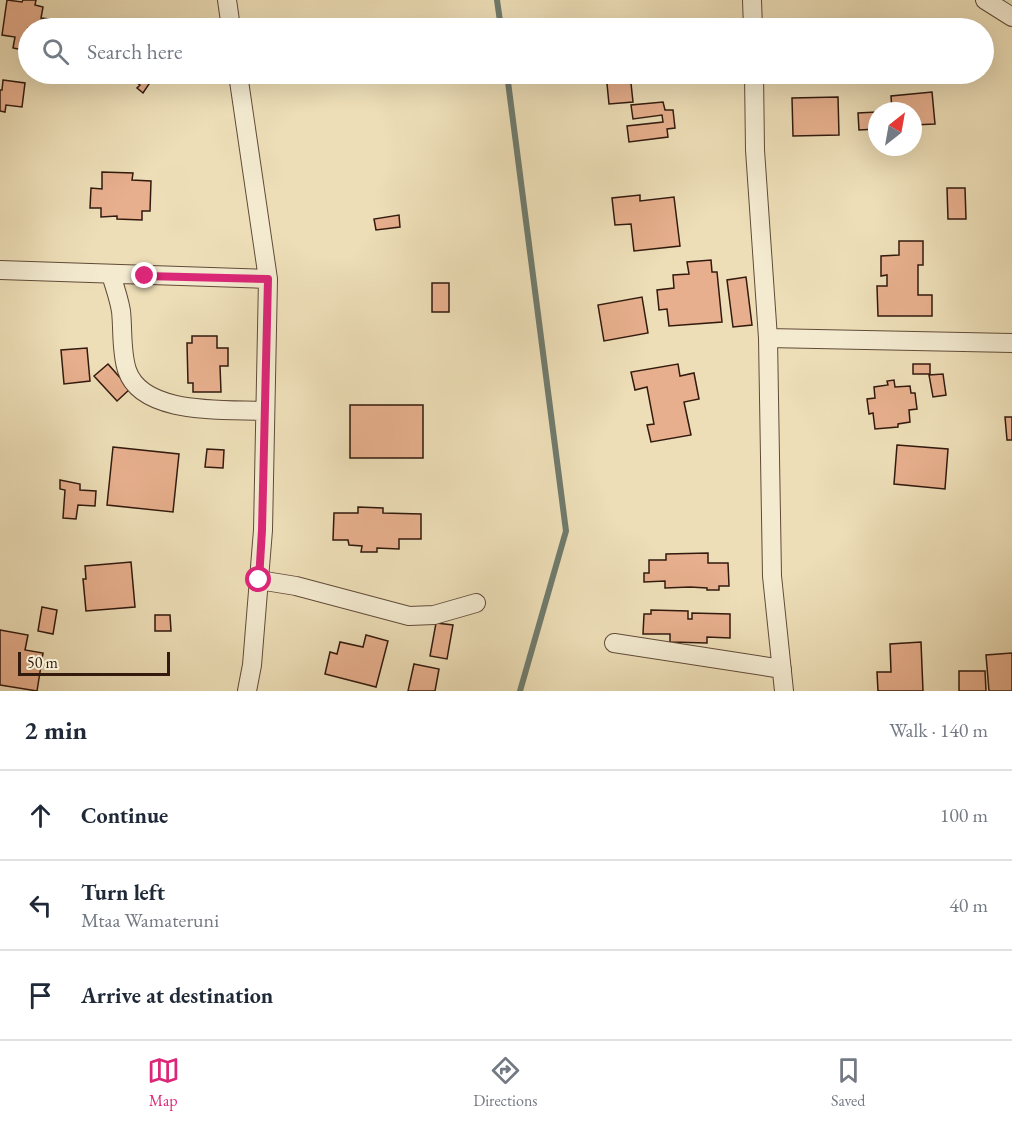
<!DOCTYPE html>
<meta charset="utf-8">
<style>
:root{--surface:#fff;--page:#f6f6f7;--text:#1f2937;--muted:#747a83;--line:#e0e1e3;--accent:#db2777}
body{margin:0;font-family:"EB Garamond",serif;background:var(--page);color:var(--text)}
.compass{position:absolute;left:868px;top:102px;width:54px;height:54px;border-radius:50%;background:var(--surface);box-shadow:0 6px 24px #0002;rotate:31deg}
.scale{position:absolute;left:18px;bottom:15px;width:152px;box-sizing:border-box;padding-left:6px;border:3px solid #321a0e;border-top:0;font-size:16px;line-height:21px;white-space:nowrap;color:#321a0e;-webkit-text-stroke:4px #f3ead0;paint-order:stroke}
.stop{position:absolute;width:18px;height:18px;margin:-14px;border:4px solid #db2777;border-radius:50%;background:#fff}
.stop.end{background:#db2777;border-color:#fff;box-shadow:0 2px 6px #0008}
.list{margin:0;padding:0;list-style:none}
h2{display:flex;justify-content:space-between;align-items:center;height:78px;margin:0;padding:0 24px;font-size:26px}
h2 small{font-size:20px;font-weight:400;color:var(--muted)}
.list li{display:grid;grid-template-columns:39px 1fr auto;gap:18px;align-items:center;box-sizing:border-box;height:90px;padding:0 24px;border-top:2px solid var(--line)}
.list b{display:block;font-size:22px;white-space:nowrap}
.list p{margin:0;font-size:20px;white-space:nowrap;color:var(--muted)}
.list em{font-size:20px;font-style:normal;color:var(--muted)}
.icon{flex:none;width:33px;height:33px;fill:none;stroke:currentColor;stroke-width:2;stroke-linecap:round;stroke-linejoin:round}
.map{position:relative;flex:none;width:1012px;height:691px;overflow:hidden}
.search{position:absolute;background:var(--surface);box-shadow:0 6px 24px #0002;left:18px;right:18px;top:18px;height:66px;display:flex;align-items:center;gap:15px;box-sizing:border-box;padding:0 21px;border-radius:33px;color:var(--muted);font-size:22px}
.sheet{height:348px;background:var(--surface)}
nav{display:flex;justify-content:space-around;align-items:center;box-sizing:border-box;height:84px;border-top:2px solid var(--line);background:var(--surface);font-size:16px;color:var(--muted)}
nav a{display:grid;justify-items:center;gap:3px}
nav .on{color:var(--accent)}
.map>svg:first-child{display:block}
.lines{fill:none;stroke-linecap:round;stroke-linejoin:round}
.stream{stroke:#707b6d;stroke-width:6}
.building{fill:#e7af8d;stroke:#321a0e;stroke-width:1.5}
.minor-casing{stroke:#614b38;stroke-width:20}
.minor{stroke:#f3ead0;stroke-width:18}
.route{stroke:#db2777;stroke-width:8}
</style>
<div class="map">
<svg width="1012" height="691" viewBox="0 0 1012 691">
<rect width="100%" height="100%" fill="#eddeb7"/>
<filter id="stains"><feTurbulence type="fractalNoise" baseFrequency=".00333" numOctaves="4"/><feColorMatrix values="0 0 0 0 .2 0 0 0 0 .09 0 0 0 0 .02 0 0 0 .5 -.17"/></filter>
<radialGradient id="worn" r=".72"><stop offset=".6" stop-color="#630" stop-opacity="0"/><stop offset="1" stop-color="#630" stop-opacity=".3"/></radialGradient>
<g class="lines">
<path class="stream" d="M 497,0 L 501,28
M 507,74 L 566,531 L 520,691"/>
</g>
<path class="building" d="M 7,0 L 22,2 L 23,0 L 36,0 L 35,5 L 43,7 L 41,18 L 57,20 L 56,28 L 28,28 L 28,51 L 13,48 L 15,37 L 2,35 Z
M 124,74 L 149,74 L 151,75 L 146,82 L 149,84 L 143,93 L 137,88 L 140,85 Z
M 606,74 L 630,74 L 633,102 L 609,104 Z
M 3,80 L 25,83 L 22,107 L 6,105 L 5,112 L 0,111 L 0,90 L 2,90 Z
M 932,92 L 935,124 L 913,125 L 913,111 L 892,111 L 891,96 Z
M 838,97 L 839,135 L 793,136 L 792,98 Z
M 663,102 L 665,110 L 673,110 L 675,128 L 667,129 L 668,137 L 629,142 L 627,126 L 663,122 L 662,115 L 633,119 L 631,105 Z
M 877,112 L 877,129 L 859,130 L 858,113 Z
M 102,172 L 133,173 L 132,180 L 151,181 L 150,211 L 142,211 L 142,220 L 117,219 L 117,216 L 101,217 L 101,208 L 90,208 L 91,188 L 102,189 Z
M 947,188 L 965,188 L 966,219 L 948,219 Z
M 640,195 L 640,201 L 674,197 L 680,246 L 634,251 L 631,224 L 615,225 L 612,198 Z
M 399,215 L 400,227 L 376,230 L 374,219 Z
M 899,241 L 923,241 L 923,265 L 918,265 L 918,295 L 932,295 L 932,316 L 878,316 L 877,286 L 887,286 L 887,275 L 881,276 L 881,256 L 899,255 Z
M 711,260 L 712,272 L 717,272 L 722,322 L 669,326 L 667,309 L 659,310 L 657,290 L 674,288 L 673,275 L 689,274 L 687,262 Z
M 746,277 L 752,325 L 733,327 L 727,280 Z
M 432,283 L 449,283 L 449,312 L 432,312 Z
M 642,297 L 648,333 L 604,341 L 598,305 Z
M 192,336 L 217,336 L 217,348 L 228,348 L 228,366 L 220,366 L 221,392 L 193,392 L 193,383 L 188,383 L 187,343 L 192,343 Z
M 87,348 L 90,381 L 64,384 L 61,350 Z
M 108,364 L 130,389 L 117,401 L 94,376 Z
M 678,364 L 680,376 L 694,373 L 699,399 L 684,402 L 691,435 L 651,442 L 647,425 L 654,424 L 647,387 L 635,390 L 631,372 Z
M 913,364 L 930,364 L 930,374 L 913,374 Z
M 943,374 L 946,395 L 933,397 L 929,375 Z
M 894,380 L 895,387 L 910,386 L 911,393 L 915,393 L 917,409 L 909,410 L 910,422 L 898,424 L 898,427 L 875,429 L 873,413 L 869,414 L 867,399 L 875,398 L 874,387 L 888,385 L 887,381 Z
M 350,405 L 423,405 L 423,458 L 350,458 Z
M 1005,417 L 1012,417 L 1012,440 L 1007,440 Z
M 897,445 L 948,449 L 945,489 L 894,484 Z
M 113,447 L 179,454 L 173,512 L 107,505 Z
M 207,449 L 224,450 L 223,468 L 205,467 Z
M 60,480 L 80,484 L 80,490 L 96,491 L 95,506 L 78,505 L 76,519 L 63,518 L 65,490 L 60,489 Z
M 358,507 L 383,508 L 383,513 L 421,514 L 421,539 L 399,539 L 399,549 L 377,548 L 377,552 L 361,552 L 362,546 L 349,545 L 348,540 L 333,540 L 334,513 L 358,513 Z
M 708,553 L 708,563 L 728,563 L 729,586 L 719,586 L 719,590 L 707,590 L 707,588 L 690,587 L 665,588 L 665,581 L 644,582 L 644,573 L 649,573 L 649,560 L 666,560 L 666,554 Z
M 131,562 L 135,607 L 86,611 L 83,579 L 86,579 L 85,566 Z
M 42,607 L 57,610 L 53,634 L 38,631 Z
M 651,610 L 688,611 L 688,619 L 692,619 L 692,613 L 730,614 L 730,638 L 707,637 L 707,643 L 670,642 L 670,634 L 643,634 L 644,614 L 651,614 Z
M 155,615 L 170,615 L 171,631 L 155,631 Z
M 436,623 L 453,625 L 447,659 L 430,656 Z
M 0,630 L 28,635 L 25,650 L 43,653 L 37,691 L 0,685 Z
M 366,635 L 388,641 L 376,687 L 325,674 L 330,652 L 337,654 L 340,642 L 363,647 Z
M 921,642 L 923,691 L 878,691 L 877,672 L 891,672 L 890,644 Z
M 1012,653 L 1012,691 L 989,691 L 986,655 Z
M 414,664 L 439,669 L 435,691 L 408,691 Z
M 959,671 L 985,671 L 986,691 L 959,691 Z"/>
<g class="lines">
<g class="minor-casing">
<path id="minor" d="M 227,0 L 231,28
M 752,0 L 753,28
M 985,0 L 1012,17
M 238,74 L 268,279 L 263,530 L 252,665 L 247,691
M 754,74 L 755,150 L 768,338 L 772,576 L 784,691
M 0,270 L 268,279
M 111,275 C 115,287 119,299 121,311 C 123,329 121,352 127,370 C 142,416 227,409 265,411
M 768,338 L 1012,343
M 259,580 L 296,586 L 409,616 L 434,615 L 476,603
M 614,643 L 782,669"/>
</g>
<use href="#minor" class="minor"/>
</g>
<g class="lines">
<path class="route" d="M 145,276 L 268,279 L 262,530 L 259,580"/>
</g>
<rect width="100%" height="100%" filter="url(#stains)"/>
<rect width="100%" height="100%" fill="url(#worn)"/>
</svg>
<svg class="compass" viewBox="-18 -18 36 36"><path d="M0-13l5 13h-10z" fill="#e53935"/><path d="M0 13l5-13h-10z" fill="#747a83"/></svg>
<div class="scale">50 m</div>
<div class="stop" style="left:259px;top:580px"></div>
<div class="stop end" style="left:145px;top:276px"></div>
<div class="search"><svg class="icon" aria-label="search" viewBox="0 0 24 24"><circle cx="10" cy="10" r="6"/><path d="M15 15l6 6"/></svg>Search here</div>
</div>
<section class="sheet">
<h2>2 min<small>Walk · 140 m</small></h2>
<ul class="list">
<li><svg class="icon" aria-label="ahead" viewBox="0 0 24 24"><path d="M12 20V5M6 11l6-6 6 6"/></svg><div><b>Continue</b></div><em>100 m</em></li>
<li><svg class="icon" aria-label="left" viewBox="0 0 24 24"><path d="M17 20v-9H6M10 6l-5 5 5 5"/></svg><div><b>Turn left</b><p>Mtaa Wamateruni</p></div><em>40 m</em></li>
<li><svg class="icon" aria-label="arrive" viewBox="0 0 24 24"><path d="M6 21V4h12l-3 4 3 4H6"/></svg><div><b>Arrive at destination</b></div></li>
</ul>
</section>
<nav>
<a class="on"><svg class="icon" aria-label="map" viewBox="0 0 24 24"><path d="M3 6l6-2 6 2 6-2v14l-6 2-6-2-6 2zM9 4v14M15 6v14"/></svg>Map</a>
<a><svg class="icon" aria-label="directions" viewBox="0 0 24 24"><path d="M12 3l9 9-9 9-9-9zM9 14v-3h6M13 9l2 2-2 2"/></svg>Directions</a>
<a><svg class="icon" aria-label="saved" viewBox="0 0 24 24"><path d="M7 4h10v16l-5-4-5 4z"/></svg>Saved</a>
</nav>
